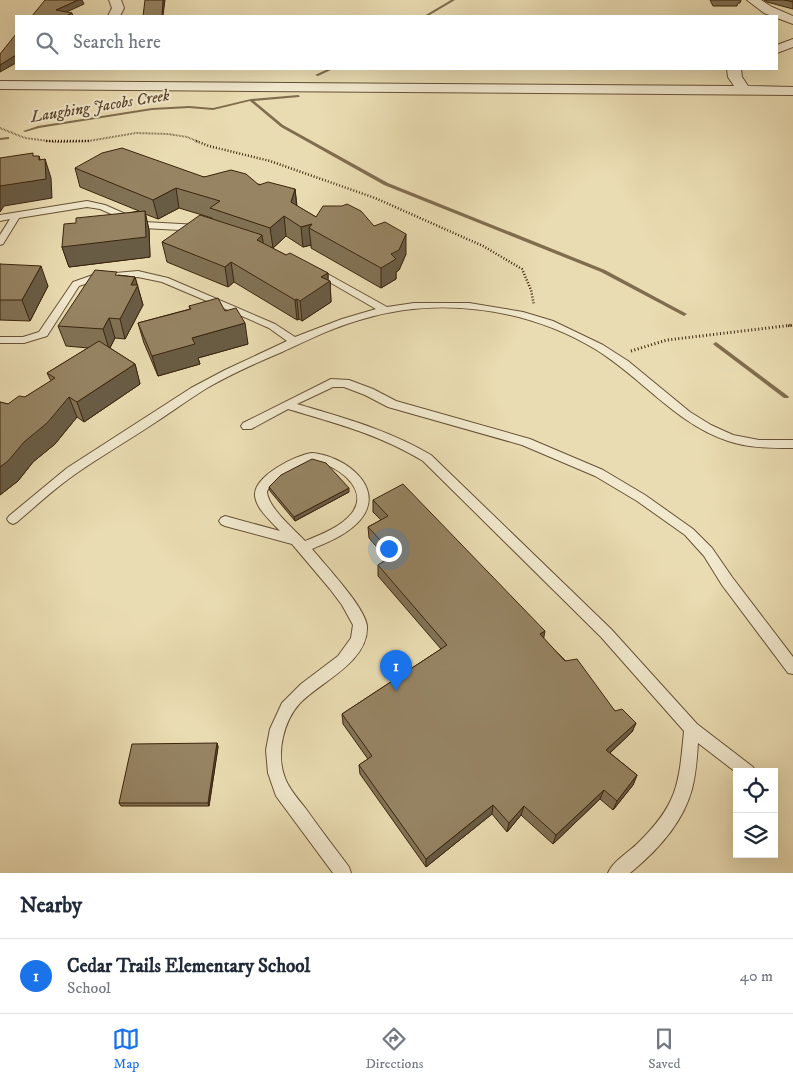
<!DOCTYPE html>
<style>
:root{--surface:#fff;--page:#f6f6f7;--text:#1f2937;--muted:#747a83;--line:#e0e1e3;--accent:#1a73e8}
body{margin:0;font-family:"IM FELL DW Pica",serif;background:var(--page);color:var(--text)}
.controls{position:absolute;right:15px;bottom:15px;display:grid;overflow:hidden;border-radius:0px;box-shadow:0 5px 20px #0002}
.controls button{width:45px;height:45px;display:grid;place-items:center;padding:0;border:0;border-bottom:1px solid var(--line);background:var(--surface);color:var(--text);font:25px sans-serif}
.you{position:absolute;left:388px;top:548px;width:18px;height:18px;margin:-12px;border:4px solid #fff;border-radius:50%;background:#1a73e8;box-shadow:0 0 0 8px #1a73e833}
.badge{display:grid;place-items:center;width:32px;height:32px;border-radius:50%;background:var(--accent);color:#fff;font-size:16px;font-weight:700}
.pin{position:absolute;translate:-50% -41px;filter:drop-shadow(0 1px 2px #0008)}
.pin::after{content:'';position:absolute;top:26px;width:18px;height:15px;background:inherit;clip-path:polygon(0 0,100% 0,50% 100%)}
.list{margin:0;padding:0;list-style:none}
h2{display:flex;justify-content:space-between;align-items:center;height:65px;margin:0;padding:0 20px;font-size:21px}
h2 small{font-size:16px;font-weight:400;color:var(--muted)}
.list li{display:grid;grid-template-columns:32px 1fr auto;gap:15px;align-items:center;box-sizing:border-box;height:75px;padding:0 20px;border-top:1px solid var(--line)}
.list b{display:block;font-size:19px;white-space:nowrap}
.list p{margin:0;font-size:16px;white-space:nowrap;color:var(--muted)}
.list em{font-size:16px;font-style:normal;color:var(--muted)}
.icon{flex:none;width:28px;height:28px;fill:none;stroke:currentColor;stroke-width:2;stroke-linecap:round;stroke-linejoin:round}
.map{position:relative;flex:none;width:793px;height:873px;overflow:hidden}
.search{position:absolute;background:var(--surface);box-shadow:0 5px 20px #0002;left:15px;right:15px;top:15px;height:55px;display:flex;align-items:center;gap:12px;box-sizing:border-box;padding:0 18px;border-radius:0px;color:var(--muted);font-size:19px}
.sheet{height:140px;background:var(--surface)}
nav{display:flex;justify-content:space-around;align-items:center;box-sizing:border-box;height:70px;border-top:1px solid var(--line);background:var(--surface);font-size:14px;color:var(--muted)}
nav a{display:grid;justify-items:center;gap:2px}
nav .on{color:var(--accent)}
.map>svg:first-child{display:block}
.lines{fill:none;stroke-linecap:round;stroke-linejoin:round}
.stream{fill:#806d4e;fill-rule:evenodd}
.lane-casing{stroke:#675236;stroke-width:2}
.street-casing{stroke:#675236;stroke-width:2}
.path-far2{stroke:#3b240d;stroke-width:2;stroke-dasharray:0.5 1;stroke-linecap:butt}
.path-far1{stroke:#3b240d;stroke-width:2.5;stroke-dasharray:1 2;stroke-linecap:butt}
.path{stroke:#3b240d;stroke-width:3;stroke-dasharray:1 2.5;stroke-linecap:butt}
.lane{fill:#f1e8cd;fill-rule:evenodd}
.street{fill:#f1e8cd;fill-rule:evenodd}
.wall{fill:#817255;stroke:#3b240d}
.shaded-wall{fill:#695c45;stroke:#3b240d}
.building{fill:#968463;stroke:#3b240d}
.labels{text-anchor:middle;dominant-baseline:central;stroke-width:4;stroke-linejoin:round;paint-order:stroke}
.far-water-label{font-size:16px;font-style:italic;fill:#5e482e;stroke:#f1e8cd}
</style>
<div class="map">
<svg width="793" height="873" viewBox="0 0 793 873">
<rect width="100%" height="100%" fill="#eadcb2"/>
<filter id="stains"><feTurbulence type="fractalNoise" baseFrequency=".004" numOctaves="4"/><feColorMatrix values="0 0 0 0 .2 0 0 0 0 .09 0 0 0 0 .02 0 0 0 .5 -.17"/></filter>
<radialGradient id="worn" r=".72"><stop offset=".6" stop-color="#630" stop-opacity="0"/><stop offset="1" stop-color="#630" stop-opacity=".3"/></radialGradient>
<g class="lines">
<path class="stream" d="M 451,0 L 455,0 L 428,16 L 424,16 Z
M 328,69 L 333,69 L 318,76 L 315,75 Z
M 298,95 L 300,96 L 299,97 L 254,101 L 283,125 L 388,183 L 605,270 L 687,314 L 684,316 L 682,315 L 601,272 L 384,185 L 281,127 L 250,101 L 213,110 L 189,108 L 152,110 L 39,128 L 25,132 L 23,131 L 38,126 L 152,108 L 189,106 L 213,108 L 251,99 Z
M 8,137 L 9,137 L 9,139 L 0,140 L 0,138 Z
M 716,342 L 788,396 L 789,397 L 788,398 L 784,398 L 714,345 L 713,344 Z"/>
<g class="lane-casing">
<path id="lane" d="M 87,201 L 105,205 L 144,222 L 199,225 L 203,228 L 199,231 L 143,228 L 100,209 L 87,207 L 19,218 L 3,244 L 0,245 L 0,235 L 10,219 L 0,221 L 0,215 Z
M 315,267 L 387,307 L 414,303 L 469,303 L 523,312 L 553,321 L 603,345 L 628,361 L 690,412 L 711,425 L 733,435 L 759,440 L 793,440 L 793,448 C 771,448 749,448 728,441 C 676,424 641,377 595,349 C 527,308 440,296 363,319 C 334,327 308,340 282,352 C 256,363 231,374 207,388 C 189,399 173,411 156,422 C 129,440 101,456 74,475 C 54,489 36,506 17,522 L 13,524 L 9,522 L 7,519 L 9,516 L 67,468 L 191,388 L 225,370 L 287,341 L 269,328 L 235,313 L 162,282 L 138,277 L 94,281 L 79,286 L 47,336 L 24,343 L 0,343 L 0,337 L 23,337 L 39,332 L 73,282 L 93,275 L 138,271 L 168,278 L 275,324 L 295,337 L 342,319 L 376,309 L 312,272 L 310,270 Z
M 331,379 L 349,380 L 373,389 L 396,401 L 530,439 L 603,470 L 645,495 L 693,529 L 712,548 L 732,577 L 793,657 L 793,674 L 788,673 L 722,585 L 704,556 L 685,535 L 637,501 L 595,476 L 522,445 L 388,407 L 365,395 L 344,387 L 333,387 L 297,404 C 344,418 389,430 431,455 L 611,629 L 697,724 L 753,767 L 756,772 L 737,773 L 698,743 C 697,758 696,774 692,789 C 683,823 656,852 630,873 L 608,873 C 613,861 629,852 638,843 C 678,804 679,784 684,731 L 601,637 L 423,461 C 381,435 335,423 288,409 L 251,429 L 243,429 L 241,426 L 243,423 Z
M 312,453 C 342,455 387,486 361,519 C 349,534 328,542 312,549 C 325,565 365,607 367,626 C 369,662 320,682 300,703 C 291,713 286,724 283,737 C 280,750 280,765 285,778 C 289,789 299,800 306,809 C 320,829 335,848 349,867 L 351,873 L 333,873 L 276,796 L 268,773 L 266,750 L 270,729 L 282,703 L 301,684 L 338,656 L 351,638 L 353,625 L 342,605 L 330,589 L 292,544 L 225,526 L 221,524 L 219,521 L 221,518 L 225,516 L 280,531 C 271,521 257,510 255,496 C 253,476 296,455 312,453 ZM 312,461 C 334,463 371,488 352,513 C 341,527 320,535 305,541 C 294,529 267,507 267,491 C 274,479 299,463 312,461 Z"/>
</g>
<g class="street-casing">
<path id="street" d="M 109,0 L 121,0 L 124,8 L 120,16 L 108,16 L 112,8 Z
M 747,0 L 761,0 L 772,7 L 793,16 L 793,24 L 764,13 Z
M 793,39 L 793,47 L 777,53 L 777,45 Z
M 727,69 L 741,69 L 742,77 L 748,86 L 793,87 L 793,95 L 0,89 L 0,81 L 734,86 L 728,77 Z"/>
</g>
<path class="path-far2" d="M 0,128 L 25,138 L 56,142
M 57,142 L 89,141 L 136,133 L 168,134 L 187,137 L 199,142"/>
<path class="path-far1" d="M 46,141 L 91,141
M 196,141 L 209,146 L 270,161 L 375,198 L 483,246 L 522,269 L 531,290 L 534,305
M 788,326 L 793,325"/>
<path class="path" d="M 631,351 L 667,340 L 793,325"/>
<use href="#lane" class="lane"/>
<use href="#street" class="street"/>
</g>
<path class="wall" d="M 710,0 L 741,0 L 740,3 L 738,3 L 737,6 L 713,6 Z
M 764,0 L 793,0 L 793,9 L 767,2 Z
M 75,168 L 204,177 L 295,189 L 297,206 L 316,217 L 374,226 L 406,254 L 399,270 L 396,272 L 396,279 L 381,288 L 311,248 L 311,245 L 303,247 L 286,236 L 273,248 L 270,247 L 286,255 L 328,273 L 328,281 L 330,281 L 331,302 L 302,321 L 299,319 L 297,320 L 234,282 L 228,287 L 167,262 L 162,242 L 212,219 L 212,218 L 179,208 L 158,219 L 145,214 L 149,230 L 150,257 L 69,267 L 62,247 L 76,223 L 139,211 L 80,187 Z
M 0,264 L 48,286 L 30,321 L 0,320 Z
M 118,275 L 135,277 L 143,305 L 125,339 L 115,338 L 110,348 L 135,364 L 140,384 L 84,422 L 77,417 L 55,444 L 33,462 L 18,481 L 0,495 L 0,402 L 8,404 L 25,397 L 51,381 L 47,373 L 88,348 L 66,346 L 58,326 Z
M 189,306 L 225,311 L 248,344 L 198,358 L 200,364 L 158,376 L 144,343 L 138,323 L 190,309 Z
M 269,487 L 349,492 L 295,521 L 270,491 Z
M 373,500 L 543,638 L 615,711 L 636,723 L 632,732 L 610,753 L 637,775 L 633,785 L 613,810 L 600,799 L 553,844 L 521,815 L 507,832 L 492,814 L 426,867 L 360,774 L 359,765 L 368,759 L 343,724 L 342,714 L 441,649 L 378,576 L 378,565 L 387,559 L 369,538 L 368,527 L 381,520 L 373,512 Z
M 217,743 L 218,747 L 209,806 L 121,806 L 119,803 Z"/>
<path class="shaded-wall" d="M 78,0 L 82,0 L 84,4 L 58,16 L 56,10 Z
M 163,0 L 165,0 L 163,16 L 162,16 Z
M 72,13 L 73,16 L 66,16 Z
M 16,55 L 16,63 L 0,72 L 0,65 Z
M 39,156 L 45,175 L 45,159 L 51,178 L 52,198 L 4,206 L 0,212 L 0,186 L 39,160 Z
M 176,188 L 179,208 L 158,219 L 153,200 Z
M 295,189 L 297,209 L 291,202 Z
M 145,211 L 149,230 L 150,257 L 69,267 L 62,247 Z
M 284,216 L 286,236 L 273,248 L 270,228 Z
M 312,224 L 309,228 L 311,245 L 303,247 L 301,227 Z
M 406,234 L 406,254 L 399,270 L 396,272 L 396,279 L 381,288 L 381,268 Z
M 262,235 L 265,255 L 257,240 Z
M 231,262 L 234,282 L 228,287 L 225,267 Z
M 41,266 L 48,286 L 30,321 L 22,300 Z
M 328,273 L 328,282 L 330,281 L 331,302 L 302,321 L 300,301 L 321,277 Z
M 135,277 L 143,305 L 125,339 L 120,319 L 131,285 Z
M 297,299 L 299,319 L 297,320 L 295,300 Z
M 109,318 L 115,338 L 109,349 L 103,329 Z
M 245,323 L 248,344 L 198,358 L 200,364 L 158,376 L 152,356 L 192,338 Z
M 135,364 L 140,384 L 84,422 L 77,402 Z
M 69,397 L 77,417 L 55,444 L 33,462 L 18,481 L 0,495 L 0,467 L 24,442 Z
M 349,488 L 349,492 L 295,521 L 294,517 Z
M 545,631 L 543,642 L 540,634 Z
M 636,723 L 632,732 L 602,760 L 606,750 Z
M 217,743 L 218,747 L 209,806 L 208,803 Z
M 637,775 L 633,785 L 613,810 L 617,801 Z
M 604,790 L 600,799 L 553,844 L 556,835 Z
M 493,805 L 492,814 L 426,867 L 426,859 Z
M 524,806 L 521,815 L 507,832 L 509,823 Z"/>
<path class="building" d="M 45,0 L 78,0 L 56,10 L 72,13 L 66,16 L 32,16 Z
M 145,0 L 163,0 L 162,16 L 143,16 Z
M 784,0 L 793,0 L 793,2 Z
M 16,34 L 16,55 L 0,65 L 0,54 Z
M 122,148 L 204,177 L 231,170 L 246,174 L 259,185 L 268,182 L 295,189 L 291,202 L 316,217 L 323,206 L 342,206 L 347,204 L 361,211 L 374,226 L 385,222 L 406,234 L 399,250 L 391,254 L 396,259 L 381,268 L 309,228 L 312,224 L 301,227 L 284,216 L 270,228 L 210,208 L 220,201 L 176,188 L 153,200 L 75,168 L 102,153 Z
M 33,153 L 33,156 L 39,156 L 39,160 L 45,159 L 46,179 L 0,186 L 0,158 Z
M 145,211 L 146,237 L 62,247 L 64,224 L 76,223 L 76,218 Z
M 200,215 L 262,235 L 257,240 L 286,255 L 290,253 L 328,273 L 321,277 L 330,281 L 300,301 L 297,299 L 295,300 L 231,262 L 225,267 L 162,242 Z
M 0,264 L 41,266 L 22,300 L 0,300 Z
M 95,270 L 117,272 L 115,275 L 135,277 L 131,285 L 138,285 L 120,319 L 109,318 L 103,329 L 58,326 Z
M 218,298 L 225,311 L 236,308 L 245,323 L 192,338 L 195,344 L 152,356 L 138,323 L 191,309 L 189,306 Z
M 99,341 L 135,364 L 77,402 L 69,397 L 47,423 L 24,442 L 8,461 L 0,467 L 0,402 L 8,404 L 19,396 L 25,397 L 55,378 L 47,373 Z
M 312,459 L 326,463 L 349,488 L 294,517 L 269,487 L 281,475 Z
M 403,484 L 545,631 L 540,634 L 565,661 L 577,659 L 615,711 L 622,709 L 636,723 L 606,750 L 637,775 L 617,801 L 604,790 L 556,835 L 524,806 L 509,823 L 493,805 L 426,859 L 359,765 L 372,756 L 342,714 L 447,645 L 378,565 L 394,555 L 368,527 L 388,516 L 373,500 Z
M 217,743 L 208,803 L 119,803 L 132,744 Z"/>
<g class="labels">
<g class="far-water-label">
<text transform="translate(100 106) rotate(-9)">Laughing Jacobs Creek</text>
</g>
</g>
<rect width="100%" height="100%" filter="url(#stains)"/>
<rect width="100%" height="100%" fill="url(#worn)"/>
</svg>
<div class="controls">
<button><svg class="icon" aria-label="locate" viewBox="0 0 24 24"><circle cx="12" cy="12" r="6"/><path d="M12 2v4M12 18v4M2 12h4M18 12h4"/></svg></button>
<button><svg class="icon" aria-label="layers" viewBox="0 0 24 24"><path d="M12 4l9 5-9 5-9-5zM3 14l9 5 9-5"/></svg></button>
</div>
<div class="you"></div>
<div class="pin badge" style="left:396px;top:691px">1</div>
<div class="search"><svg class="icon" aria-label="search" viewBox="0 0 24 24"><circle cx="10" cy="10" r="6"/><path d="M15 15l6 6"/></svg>Search here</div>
</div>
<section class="sheet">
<h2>Nearby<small></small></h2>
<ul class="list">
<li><span class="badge">1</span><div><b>Cedar Trails Elementary School</b><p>School</p></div><em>40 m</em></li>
</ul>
</section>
<nav>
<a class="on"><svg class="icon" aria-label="map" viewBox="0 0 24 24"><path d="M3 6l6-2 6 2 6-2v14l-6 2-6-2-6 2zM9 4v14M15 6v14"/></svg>Map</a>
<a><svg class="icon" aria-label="directions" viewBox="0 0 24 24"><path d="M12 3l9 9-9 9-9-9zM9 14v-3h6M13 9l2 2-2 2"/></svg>Directions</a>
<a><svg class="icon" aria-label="saved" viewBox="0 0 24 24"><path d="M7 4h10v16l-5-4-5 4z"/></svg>Saved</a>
</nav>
